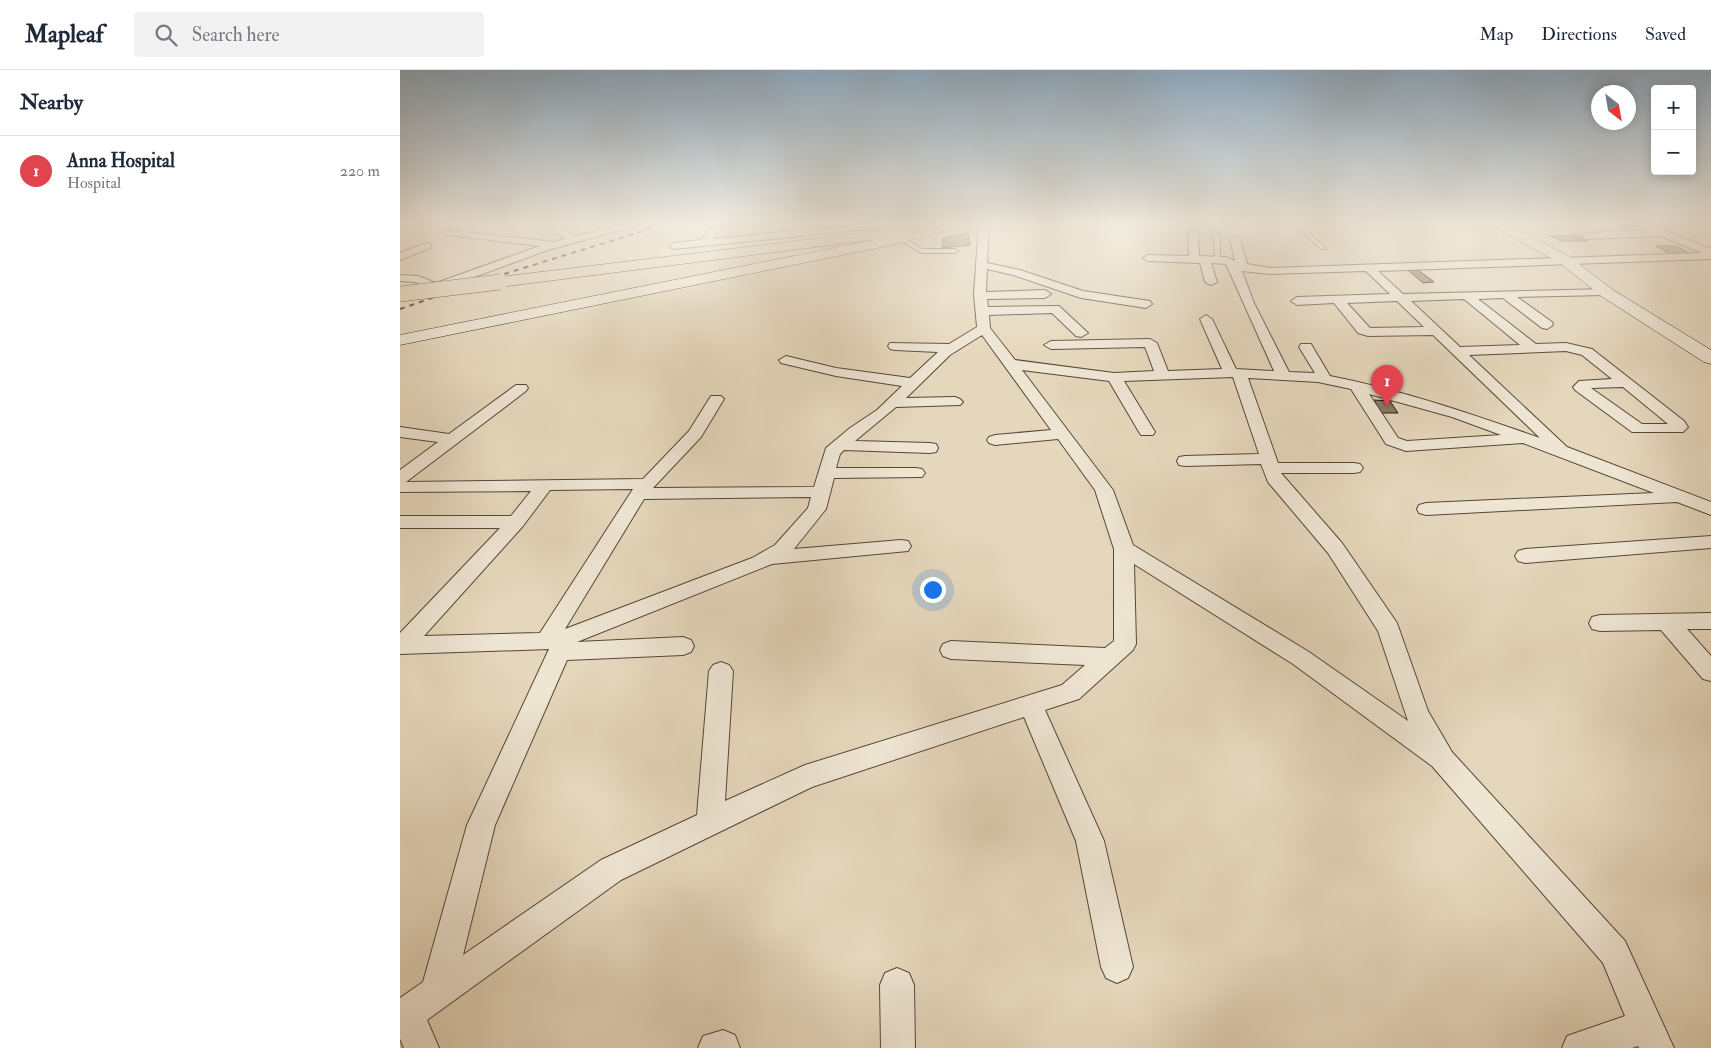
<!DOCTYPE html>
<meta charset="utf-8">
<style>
:root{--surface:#fff;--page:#f2f2f3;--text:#1f2937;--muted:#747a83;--line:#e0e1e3;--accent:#0f766e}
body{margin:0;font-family:"IM FELL Double Pica",serif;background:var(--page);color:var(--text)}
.controls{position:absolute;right:15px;top:15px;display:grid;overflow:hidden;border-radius:5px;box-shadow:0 2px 12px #0003}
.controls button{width:45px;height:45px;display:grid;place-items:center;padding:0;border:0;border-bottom:1px solid var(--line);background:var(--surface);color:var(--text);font:25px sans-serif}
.compass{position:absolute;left:1191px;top:15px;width:45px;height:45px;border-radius:50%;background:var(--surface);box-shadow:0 2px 12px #0003;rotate:149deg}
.you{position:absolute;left:532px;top:519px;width:18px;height:18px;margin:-12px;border:4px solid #fff;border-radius:50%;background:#1a73e8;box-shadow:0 0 0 8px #1a73e833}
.badge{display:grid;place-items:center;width:32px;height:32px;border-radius:50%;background:var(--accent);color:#fff;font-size:16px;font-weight:700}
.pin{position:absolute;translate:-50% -41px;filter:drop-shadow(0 1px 2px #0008)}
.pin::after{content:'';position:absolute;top:26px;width:18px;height:15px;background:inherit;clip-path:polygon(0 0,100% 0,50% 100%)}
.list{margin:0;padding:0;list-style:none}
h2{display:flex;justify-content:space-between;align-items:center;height:65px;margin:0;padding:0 20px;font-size:21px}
h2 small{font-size:16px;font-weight:400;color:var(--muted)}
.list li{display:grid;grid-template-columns:32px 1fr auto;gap:15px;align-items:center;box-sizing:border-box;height:70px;padding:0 20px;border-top:1px solid var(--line)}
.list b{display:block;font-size:19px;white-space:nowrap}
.list p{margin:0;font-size:16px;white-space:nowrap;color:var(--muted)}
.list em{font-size:16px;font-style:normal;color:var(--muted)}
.icon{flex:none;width:28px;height:28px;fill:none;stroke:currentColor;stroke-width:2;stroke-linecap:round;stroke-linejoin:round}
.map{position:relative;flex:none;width:1311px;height:978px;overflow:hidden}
header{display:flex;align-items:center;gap:30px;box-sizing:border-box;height:70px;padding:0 25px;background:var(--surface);border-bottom:1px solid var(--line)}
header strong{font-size:24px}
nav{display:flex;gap:28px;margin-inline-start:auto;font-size:18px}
.search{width:350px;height:45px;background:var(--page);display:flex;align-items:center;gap:12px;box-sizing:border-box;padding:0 18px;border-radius:5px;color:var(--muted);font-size:19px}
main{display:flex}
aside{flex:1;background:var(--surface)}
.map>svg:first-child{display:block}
.building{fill:#8a7a67;stroke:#28150b}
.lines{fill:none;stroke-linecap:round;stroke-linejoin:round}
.lane-casing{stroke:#574637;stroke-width:2}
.street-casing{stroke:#574637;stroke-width:2}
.secondary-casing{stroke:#28150b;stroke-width:1}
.primary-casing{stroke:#28150b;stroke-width:1}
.lane{fill:#eee5d3;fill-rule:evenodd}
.street{fill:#eee5d3;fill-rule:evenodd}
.secondary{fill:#eee5d3;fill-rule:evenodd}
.primary{fill:#e5d7bc;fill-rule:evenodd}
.rail{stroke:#28150b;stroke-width:2;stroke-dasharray:5 5;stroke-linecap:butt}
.primary-bridge-casing{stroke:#28150b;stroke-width:16;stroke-linecap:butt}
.primary-bridge{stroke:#e5d7bc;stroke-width:15}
</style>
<header>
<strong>Mapleaf</strong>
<div class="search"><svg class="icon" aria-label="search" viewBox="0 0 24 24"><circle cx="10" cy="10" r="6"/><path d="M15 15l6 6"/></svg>Search here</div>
<nav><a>Map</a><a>Directions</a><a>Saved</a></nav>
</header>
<main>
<aside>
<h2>Nearby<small></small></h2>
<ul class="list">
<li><span class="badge" style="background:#e0444e">1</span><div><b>Anna Hospital</b><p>Hospital</p></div><em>220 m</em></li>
</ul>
</aside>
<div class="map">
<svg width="1311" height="978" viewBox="0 0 1311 978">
<rect width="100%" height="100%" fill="#e5d7bc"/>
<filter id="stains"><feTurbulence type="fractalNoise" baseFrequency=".004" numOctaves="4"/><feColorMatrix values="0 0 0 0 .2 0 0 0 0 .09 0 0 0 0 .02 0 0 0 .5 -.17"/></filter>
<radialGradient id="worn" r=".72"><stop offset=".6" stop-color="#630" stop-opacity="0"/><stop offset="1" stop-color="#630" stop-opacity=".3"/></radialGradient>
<path class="building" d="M 1241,153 L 1261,162 L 1236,164 L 1216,155 Z
M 568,163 L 570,175 L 542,178 L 543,168 Z
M 1176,165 L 1187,171 L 1161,171 L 1151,166 Z
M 1256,176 L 1276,176 L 1293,185 L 1272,185 Z
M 1008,200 L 1018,200 L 1034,212 L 1023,213 Z
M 974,330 L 990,331 L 998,343 L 981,343 Z"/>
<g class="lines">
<g class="lane-casing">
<path id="lane" d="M 807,153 L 811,153 L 820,168 L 820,191 L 815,190 L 814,168 Z
M 903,153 L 907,153 L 903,157 L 925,177 L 925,179 L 921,179 L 898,158 L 898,156 Z
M 500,168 L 504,168 L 522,179 L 555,179 L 558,181 L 555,183 L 521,183 L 500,170 Z"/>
</g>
<g class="street-casing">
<path id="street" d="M 142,153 L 153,153 L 176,166 L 227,153 L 241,153 L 239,155 L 148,180 L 33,222 L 16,212 L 0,211 L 0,205 L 18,206 L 36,213 L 140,176 L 48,165 L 43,162 L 44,160 L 154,172 L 166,169 Z
M 315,153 L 325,153 L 313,169 L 473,153 L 502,153 L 497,156 L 274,179 L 269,176 L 274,173 L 301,170 Z
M 579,153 L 589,153 L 587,193 L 620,200 L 683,221 L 750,231 L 752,234 L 746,238 L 681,228 L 613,205 L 587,199 L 586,222 L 645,220 L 651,224 L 645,228 L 587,229 L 588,237 L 659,236 L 688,263 L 681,267 L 676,266 L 652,243 L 589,245 L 590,258 L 615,290 L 714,303 L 754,301 L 745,277 L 651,279 L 644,275 L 651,271 L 750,269 L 757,273 L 768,301 L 822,299 L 800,249 L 806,245 L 812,249 L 836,299 L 874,301 L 826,194 L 811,193 L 817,212 L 811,215 L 805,212 L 800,193 L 748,191 L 743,188 L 748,185 L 789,186 L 788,163 L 793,160 L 798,163 L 799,186 L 825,187 L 835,191 L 830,169 L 835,166 L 840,169 L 847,194 L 870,198 L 1302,183 L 1261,166 L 1187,169 L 1182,166 L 1187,163 L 1249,160 L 1237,155 L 1235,153 L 1247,153 L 1311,179 L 1311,189 L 978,201 L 1003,224 L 1209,219 L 1211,221 L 1209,223 L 1205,225 L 1117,227 L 1152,252 L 1153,255 L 1147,259 L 1142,258 L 1103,228 L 1078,229 L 1136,274 L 1166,273 L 1192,279 L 1284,351 L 1288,357 L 1283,362 L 1232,362 L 1175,320 L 1173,317 L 1179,311 L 1212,309 L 1182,285 L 1166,281 L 1069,285 L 1167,377 L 1311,432 L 1311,445 L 1277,432 L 1026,445 L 1019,443 L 1017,439 L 1019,435 L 1026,433 L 1254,423 L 1123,373 L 1006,381 L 986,374 L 951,319 L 918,312 L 848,308 L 878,393 L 954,393 L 960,394 L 963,398 L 960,402 L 954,403 L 881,403 L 942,473 L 997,553 L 1028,641 L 1052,682 L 1225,871 L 1274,978 L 1239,978 L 1238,976 L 1232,978 L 1162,978 L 1167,966 L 1225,946 L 1203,893 L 1032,696 L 893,594 L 734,494 L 736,574 L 733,580 L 679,629 L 645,640 L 704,771 L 733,897 L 728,908 L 717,913 L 706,908 L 701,897 L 676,771 L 624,647 L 412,717 L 221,810 L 27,950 L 39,978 L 4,978 L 0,969 L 0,928 L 23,912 L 67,755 L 149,579 L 0,584 L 0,563 L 100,458 L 0,458 L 0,446 L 111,446 L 131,421 L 0,422 L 0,400 L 38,372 L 0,367 L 0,357 L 49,364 L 116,315 L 126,315 L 128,318 L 126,321 L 6,412 L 243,409 L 289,361 L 311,326 L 321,326 L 324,329 L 301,367 L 253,418 L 414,417 L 426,378 L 450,358 L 477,340 L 502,316 L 436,306 L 381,293 L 379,290 L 386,286 L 436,298 L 510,308 L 538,282 L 495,280 L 490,279 L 488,276 L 490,273 L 549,274 L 577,257 L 574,224 ZM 842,201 L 870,204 L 966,201 L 990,224 L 897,227 L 891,231 L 897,235 L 934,233 L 958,263 L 968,266 L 1033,265 L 1140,368 C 1071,344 1002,320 930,306 L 911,274 L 901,274 L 899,277 L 915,303 L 889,302 L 854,233 ZM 1064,229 L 1120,275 L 1060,277 L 1011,231 ZM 997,231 L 1024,257 L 970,258 L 947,233 ZM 582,265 L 651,360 L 595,365 L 589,367 L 587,370 L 589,373 L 595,375 L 658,369 L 695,420 L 714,479 L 714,571 L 705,578 L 551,571 L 543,574 L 540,580 L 543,586 L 551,589 L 685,595 L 662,615 L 405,695 L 325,731 L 333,601 L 329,595 L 321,592 L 313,595 L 309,601 L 297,745 L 201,790 L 63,885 L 95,755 L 167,590 L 283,585 L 291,582 L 294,576 L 291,570 L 283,567 L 177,572 L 372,494 L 508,481 L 511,476 L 508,471 L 501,470 L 394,479 L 426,439 L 434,408 L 522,407 L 525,403 L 522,399 L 516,398 L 436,398 L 440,384 L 444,380 L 530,383 L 536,382 L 538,378 L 536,374 L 530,373 L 455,371 L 496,337 L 560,335 L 563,332 L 560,329 L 555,327 L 506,328 L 550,285 ZM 622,300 L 709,311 L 739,362 L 741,365 L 753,365 L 755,362 L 724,311 L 833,307 L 859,384 L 785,386 L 779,387 L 777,391 L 779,395 L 785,396 L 861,394 L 868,412 L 928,483 L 978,561 L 1008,651 L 909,582 L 733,475 L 713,420 ZM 1223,317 L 1268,354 L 1242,354 L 1191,318 ZM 969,324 L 1052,347 L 1101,365 L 1007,371 L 998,368 ZM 233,419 L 140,563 L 24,566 L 123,456 L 150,420 ZM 411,427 L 408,438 L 375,475 L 352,488 L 165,559 L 244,429 Z
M 26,173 L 30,174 L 31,176 L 30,178 L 0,190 L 0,183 Z
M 1311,466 L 1311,478 L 1125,493 L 1118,491 L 1115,486 L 1118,481 L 1125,479 Z
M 1311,543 L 1311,559 L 1287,559 L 1311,586 L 1311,611 L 1303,609 L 1261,560 L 1200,561 L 1192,559 L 1189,553 L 1192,547 L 1200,545 Z
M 497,898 L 509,903 L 514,915 L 515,978 L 481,978 L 480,915 L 485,903 Z
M 323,960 L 335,965 L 340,978 L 298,978 L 303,966 Z"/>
</g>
<g class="secondary-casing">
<path id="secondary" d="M 544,153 L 551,153 L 553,156 L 551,159 L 496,174 L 0,275 L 0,265 L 494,166 Z
M 1091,153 L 1106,153 L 1170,187 L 1213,220 L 1311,280 L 1311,294 L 1304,292 L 1201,226 L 1160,193 L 1092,156 Z"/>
</g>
<g class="primary-casing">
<path id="primary" d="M 545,153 L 581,153 L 574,157 L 100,217 L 94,215 L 92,212 L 94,209 L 100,207 Z"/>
</g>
<use href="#lane" class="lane"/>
<use href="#street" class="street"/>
<use href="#secondary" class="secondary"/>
<use href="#primary" class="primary"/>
<path class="rail" d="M 0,239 L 75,213 L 269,153"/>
<g class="primary-bridge-casing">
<path id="primary-bridge" d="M 0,224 L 100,212"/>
</g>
<use href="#primary-bridge" class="primary-bridge"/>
</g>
<linearGradient id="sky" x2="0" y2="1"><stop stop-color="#8da8be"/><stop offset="0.53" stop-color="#f3ede1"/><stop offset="1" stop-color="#f3ede1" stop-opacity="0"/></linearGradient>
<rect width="1311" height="289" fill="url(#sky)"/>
<rect width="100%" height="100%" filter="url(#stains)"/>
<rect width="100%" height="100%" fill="url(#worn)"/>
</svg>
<div class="controls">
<button>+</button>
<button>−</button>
</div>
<svg class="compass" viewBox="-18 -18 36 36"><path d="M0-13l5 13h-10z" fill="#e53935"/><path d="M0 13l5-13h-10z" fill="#747a83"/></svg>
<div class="you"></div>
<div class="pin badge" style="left:987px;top:336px;background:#e0444e">1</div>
</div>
</main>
